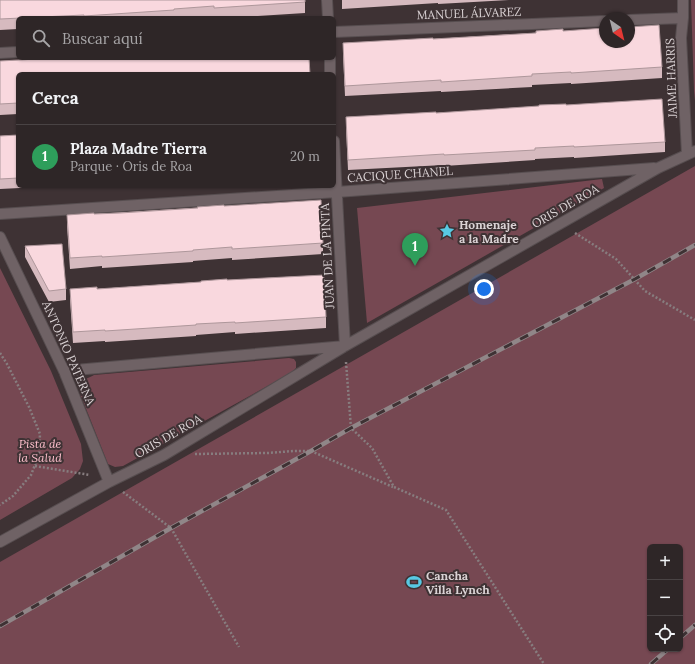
<!DOCTYPE html>
<html lang="es">
<meta charset="utf-8">
<style>
:root{--surface:#2e2627;--page:#3a3233;--text:#f1f3f6;--muted:#a7a5a7;--line:#494344;--accent:#db2777}
body{margin:0;font-family:Lora,serif;background:var(--page);color:var(--text)}
.controls{position:absolute;right:12px;bottom:12px;display:grid;overflow:hidden;border-radius:6px;box-shadow:0 1px 3px #0004}
.controls button{width:36px;height:36px;display:grid;place-items:center;padding:0;border:0;border-bottom:1px solid var(--line);background:var(--surface);color:var(--text);font:20px sans-serif}
.compass{position:absolute;left:599px;top:12px;width:36px;height:36px;border-radius:50%;background:var(--surface);box-shadow:0 1px 3px #0004;rotate:145deg}
.you{position:absolute;left:484px;top:289px;width:14px;height:14px;margin:-10px;border:3px solid #fff;border-radius:50%;background:#1a73e8;box-shadow:0 0 0 6px #1a73e833}
.badge{display:grid;place-items:center;width:26px;height:26px;border-radius:50%;background:var(--accent);color:#fff;font-size:13px;font-weight:700}
.pin{position:absolute;translate:-50% -33px;filter:drop-shadow(0 1px 2px #0008)}
.pin::after{content:'';position:absolute;top:21px;width:14px;height:12px;background:inherit;clip-path:polygon(0 0,100% 0,50% 100%)}
.list{margin:0;padding:0;list-style:none}
h2{display:flex;justify-content:space-between;align-items:center;height:52px;margin:0;padding:0 16px;font-size:17px}
h2 small{font-size:13px;font-weight:400;color:var(--muted)}
.list li{display:grid;grid-template-columns:26px 1fr auto;gap:12px;align-items:center;box-sizing:border-box;height:64px;padding:0 16px;border-top:1px solid var(--line)}
.list b{display:block;font-size:15px;white-space:nowrap}
.list p{margin:0;font-size:13px;white-space:nowrap;color:var(--muted)}
.list em{font-size:13px;font-style:normal;color:var(--muted)}
.icon{flex:none;width:22px;height:22px;fill:none;stroke:currentColor;stroke-width:2;stroke-linecap:round;stroke-linejoin:round}
.map{position:relative;flex:none;width:695px;height:664px;overflow:hidden}
.search{position:absolute;background:var(--surface);box-shadow:0 1px 3px #0004;left:16px;top:16px;width:320px;height:44px;display:flex;align-items:center;gap:10px;box-sizing:border-box;padding:0 14px;border-radius:6px;color:var(--muted);font-size:15px}
.panel{position:absolute;background:var(--surface);box-shadow:0 1px 3px #0004;left:16px;top:72px;width:320px;height:116px;border-radius:6px}
.map>svg:first-child{display:block}
.green{fill:#764852;fill-rule:evenodd}
.lines{fill:none;stroke-linecap:round;stroke-linejoin:round}
.minor-casing{stroke:#574e50;stroke-width:12}
.path{stroke:#877d7f;stroke-width:2.5;stroke-dasharray:2 2;stroke-linecap:butt}
.minor{stroke:#6f6265;stroke-width:10}
.rail-casing{stroke:#908688;stroke-width:4.5}
.rail{stroke:#3e3234;stroke-width:3;stroke-dasharray:9;stroke-linecap:butt}
.wall{fill:#d6babf}
.building{fill:#f9d8de;stroke:#ae979b}
.labels{text-anchor:middle;dominant-baseline:central;stroke-width:4;stroke-linejoin:round;paint-order:stroke}
.street-label{font-size:12px;fill:#dad2d4;stroke:#3e3234}
.poi-label{font-size:12px;font-weight:bold;fill:#dad2d4;stroke:#3e3234;text-anchor:start}
.park-label{font-size:12px;font-style:italic;fill:#febfcc;stroke:#3e3234}
</style>
<div class="map">
<svg width="695" height="664" viewBox="0 0 695 664">
<rect width="100%" height="100%" fill="#3e3234"/>
<path class="green" d="M 691,0 L 695,0 L 695,101 L 694,91 Z
M 695,166 L 695,664 L 0,664 L 0,562 ZM 650,547 L 680,547 L 680,649 L 650,649 Z
M 602,179 L 604,188 L 367,323 L 357,208 Z
M 0,268 L 51,371 L 81,444 L 83,461 L 80,469 L 72,478 L 0,520 Z
M 289,358 L 294,359 L 296,362 L 296,368 L 291,373 L 123,466 L 115,467 L 108,464 L 79,391 C 81,380 84,380 94,375 Z"/>
<g class="lines">
<g class="minor-casing">
<path id="minor" d="M 327,0 L 328,18
M 683,0 L 683,18 L 681,38 L 687,154
M 629,20 L 683,18
M 334,32 L 605,21
M 0,53 L 18,52
M 330,58 L 330,74
M 0,214 L 337,192 L 654,168
M 0,237 L 64,371 L 109,482
M 64,371 L 345,346 L 334,141
M 0,542 L 109,482 L 164,455 L 345,346 L 658,168 L 695,151"/>
</g>
<path class="path" d="M 575,233 L 616,259 L 645,291 L 695,320
M 0,353 L 7,364 L 29,407 L 40,434 L 39,455 L 31,475 L 13,496 L 0,505
M 346,362 L 351,428 L 372,448 L 394,487 L 446,510 L 544,664
M 195,454 L 268,453 L 293,451 L 311,451 L 393,487
M 35,466 L 90,475
M 123,492 L 171,528 L 239,647"/>
<use href="#minor" class="minor"/>
<g class="rail-casing">
<path id="rail" d="M 0,626 L 171,528 L 311,451 L 351,428 L 635,279 L 695,245
M 680,638 L 695,625
M 651,664 L 668,649"/>
</g>
<use href="#rail" class="rail"/>
</g>
<path class="wall" d="M 0,0 L 305,0 L 305,13 L 224,18 L 214,18 L 214,17 L 199,18 L 18,18 L 18,29 L 0,30 Z
M 342,0 L 509,0 L 438,4 L 438,3 L 342,9 Z
M 563,31 L 662,67 L 662,78 L 571,84 L 571,83 L 532,85 L 532,87 L 441,92 L 441,91 L 345,96 L 343,54 L 343,43 L 433,39 Z
M 0,61 L 18,74 L 18,114 L 0,115 Z
M 566,105 L 665,142 L 665,152 L 574,158 L 574,157 L 535,159 L 535,160 L 444,166 L 444,165 L 348,170 L 346,128 L 346,117 L 436,113 Z
M 18,135 L 18,186 L 59,186 L 0,189 L 0,136 Z
M 224,206 L 323,243 L 323,254 L 232,260 L 232,258 L 193,261 L 193,262 L 102,268 L 102,266 L 70,269 L 67,226 L 67,215 L 94,214 Z
M 25,246 L 66,289 L 66,300 L 49,302 L 25,257 Z
M 227,280 L 326,317 L 326,328 L 235,334 L 235,332 L 196,335 L 196,336 L 105,342 L 105,341 L 73,343 L 70,300 L 70,289 L 97,289 Z"/>
<path class="building" d="M 0,0 L 305,0 L 305,2 L 214,8 L 214,6 L 174,9 L 174,10 L 84,16 L 84,15 L 0,19 Z
M 659,25 L 662,67 L 571,73 L 571,72 L 532,74 L 532,76 L 441,82 L 441,80 L 345,86 L 343,43 L 433,38 L 433,39 L 536,33 L 536,31 L 563,29 L 563,31 L 605,28 L 605,42 L 629,42 L 629,27 Z
M 56,58 L 309,58 L 310,74 L 18,74 L 18,103 L 0,104 L 0,61 Z
M 662,99 L 665,142 L 574,147 L 574,146 L 535,148 L 535,150 L 444,155 L 444,154 L 348,160 L 346,117 L 436,112 L 436,113 L 539,106 L 539,105 L 566,104 L 566,105 Z
M 18,135 L 18,178 L 0,179 L 0,136 Z
M 321,200 L 323,243 L 232,249 L 232,247 L 193,250 L 193,251 L 102,257 L 102,256 L 70,258 L 67,215 L 94,213 L 94,214 L 120,213 L 198,208 L 197,207 L 224,205 L 224,206 Z
M 62,244 L 66,289 L 49,291 L 25,246 Z
M 324,275 L 326,317 L 235,323 L 235,322 L 196,324 L 196,325 L 105,331 L 105,330 L 73,332 L 70,289 L 97,287 L 97,289 L 201,282 L 201,281 L 227,279 L 227,280 Z"/>
<defs>
<g id="sight-bare" transform="scale(1.2)"><path d="M0-6L1.8-2.2L6-1.7L2.9 1.2L3.7 5.4L0 3.3L-3.7 5.4L-2.9 1.2L-6-1.7L-1.8-2.2Z" fill="#58c9e3" stroke="#3e3234" stroke-width="2.5" paint-order="stroke"/></g>
<g id="stadium-bare" transform="scale(1.2)"><path d="M0-5a6.5 5 0 1 0 0 10a6.5 5 0 1 0 0-10ZM-3.5-1.8h7v3.6h-7Z" fill="#58c9e3" stroke="#3e3234" stroke-width="2.5" paint-order="stroke"/></g>
</defs>
<g fill-rule="evenodd">
<use href="#sight-bare" x="447" y="231"/>
<use href="#stadium-bare" x="414" y="582"/>
</g>
<g class="labels">
<g class="street-label">
<text transform="translate(469 13) rotate(-2)">MANUEL ÁLVAREZ</text>
<text transform="translate(671 78) rotate(-92)">JAIME HARRIS</text>
<text transform="translate(400 174) rotate(-4)">CACIQUE CHANEL</text>
<text transform="translate(565 206) rotate(-30)">ORIS DE ROA</text>
<text transform="translate(327 256) rotate(-93)">JUAN DE LA PINTA</text>
<text transform="translate(69 353) rotate(66)">ANTONIO PATERNA</text>
<text transform="translate(168 436) rotate(-30)">ORIS DE ROA</text>
</g>
<g class="poi-label">
<text x="459" y="224">Homenaje<tspan x="459" dy="14">a la Madre</tspan></text>
<text x="426" y="575">Cancha<tspan x="426" dy="14">Villa Lynch</tspan></text>
</g>
<g class="park-label">
<text x="40" y="443">Pista de<tspan x="40" dy="14">la Salud</tspan></text>
</g>
</g>
</svg>
<div class="controls">
<button>+</button>
<button>−</button>
<button><svg class="icon" aria-label="locate" viewBox="0 0 24 24"><circle cx="12" cy="12" r="6"/><path d="M12 2v4M12 18v4M2 12h4M18 12h4"/></svg></button>
</div>
<svg class="compass" viewBox="-18 -18 36 36"><path d="M0-13l5 13h-10z" fill="#e53935"/><path d="M0 13l5-13h-10z" fill="#a7a5a7"/></svg>
<div class="you"></div>
<div class="pin badge" style="left:415px;top:266px;background:#2e9e5b">1</div>
<div class="search"><svg class="icon" aria-label="search" viewBox="0 0 24 24"><circle cx="10" cy="10" r="6"/><path d="M15 15l6 6"/></svg>Buscar aquí</div>
<section class="panel">
<h2>Cerca<small></small></h2>
<ul class="list">
<li><span class="badge" style="background:#2e9e5b">1</span><div><b>Plaza Madre Tierra</b><p>Parque · Oris de Roa</p></div><em>20 m</em></li>
</ul>
</section>
</div>
